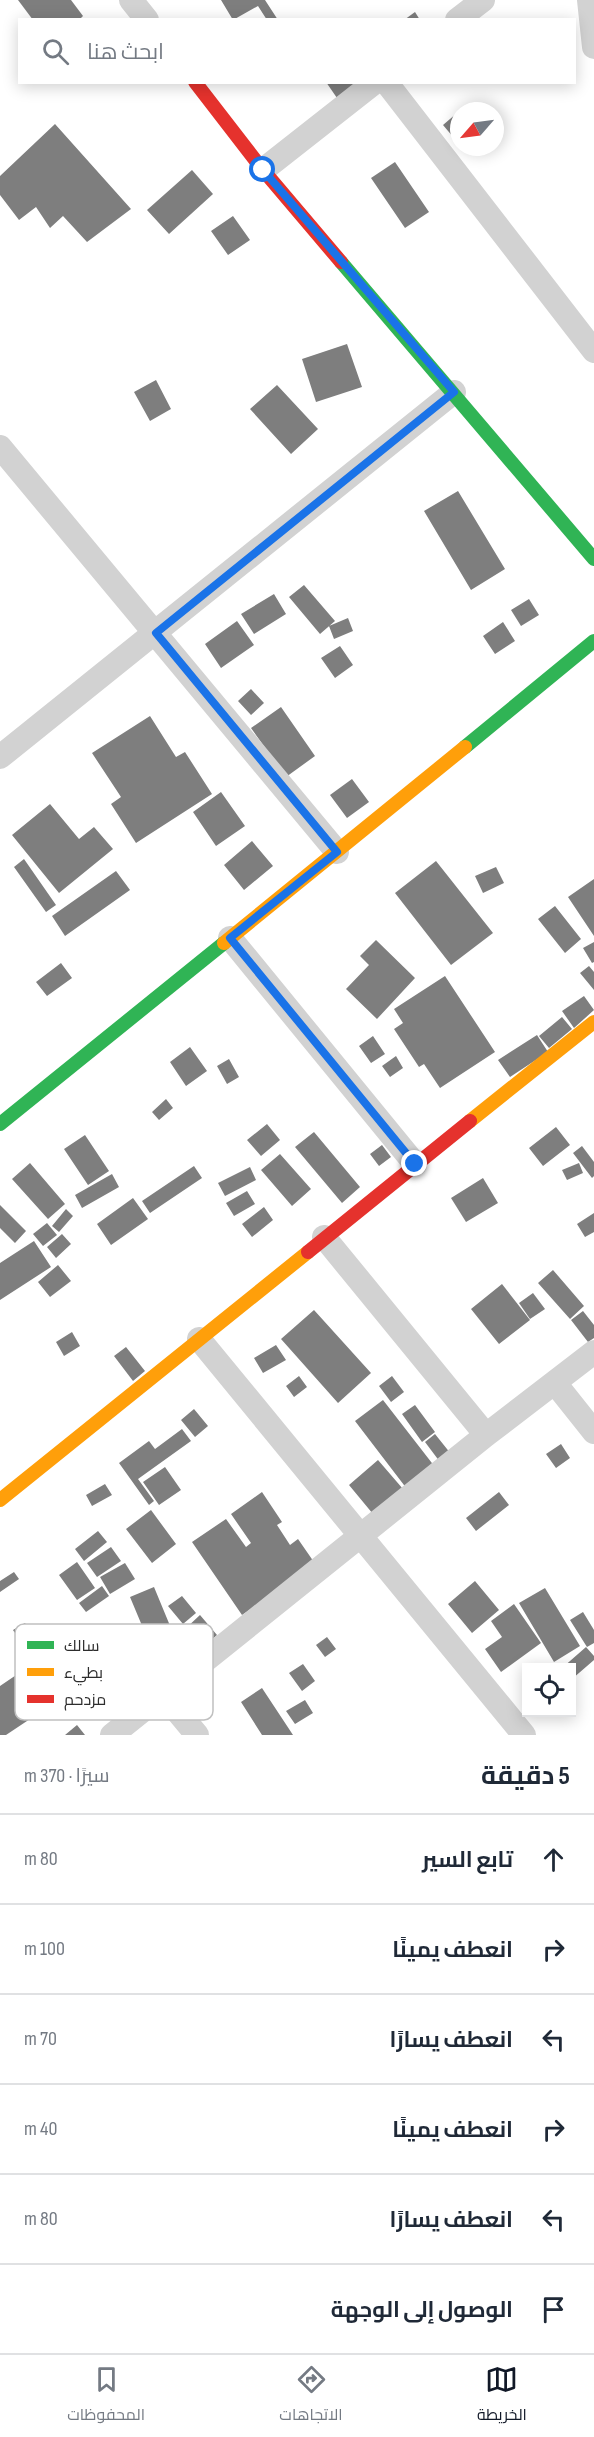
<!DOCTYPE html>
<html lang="ar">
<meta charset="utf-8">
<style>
:root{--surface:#fff;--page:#f6f6f7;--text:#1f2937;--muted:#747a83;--line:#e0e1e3;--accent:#111827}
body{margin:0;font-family:"Sofia Sans Condensed",Cairo,sans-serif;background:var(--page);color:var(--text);direction:rtl}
.controls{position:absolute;right:18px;bottom:18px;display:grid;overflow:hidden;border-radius:0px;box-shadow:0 3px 15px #0003}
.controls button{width:54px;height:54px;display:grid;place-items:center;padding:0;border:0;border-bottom:2px solid var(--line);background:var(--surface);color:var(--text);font:30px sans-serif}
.compass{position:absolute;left:450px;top:102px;width:54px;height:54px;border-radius:50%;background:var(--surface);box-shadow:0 3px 15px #0003;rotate:242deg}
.stop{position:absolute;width:18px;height:18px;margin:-14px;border:4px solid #1a73e8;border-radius:50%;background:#fff}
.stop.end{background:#1a73e8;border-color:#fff;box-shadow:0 2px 6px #0008}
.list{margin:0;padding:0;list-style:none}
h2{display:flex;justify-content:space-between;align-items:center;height:78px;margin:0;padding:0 24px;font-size:26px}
h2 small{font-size:20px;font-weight:400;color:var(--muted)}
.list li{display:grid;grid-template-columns:39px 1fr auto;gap:18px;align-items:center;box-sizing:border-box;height:90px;padding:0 24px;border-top:2px solid var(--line)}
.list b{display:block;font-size:22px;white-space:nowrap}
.list em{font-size:20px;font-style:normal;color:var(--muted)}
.icon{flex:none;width:33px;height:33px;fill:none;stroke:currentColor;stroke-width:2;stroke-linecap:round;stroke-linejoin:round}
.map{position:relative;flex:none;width:594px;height:1735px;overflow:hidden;direction:ltr}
.search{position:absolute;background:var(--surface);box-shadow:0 3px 15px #0003;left:18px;right:18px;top:18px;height:66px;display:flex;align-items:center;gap:15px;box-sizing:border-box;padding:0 21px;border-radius:0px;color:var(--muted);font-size:22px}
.sheet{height:618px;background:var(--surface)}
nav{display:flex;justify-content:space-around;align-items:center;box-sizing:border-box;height:84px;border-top:2px solid var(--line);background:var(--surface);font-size:16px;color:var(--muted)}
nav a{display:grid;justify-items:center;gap:3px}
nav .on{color:var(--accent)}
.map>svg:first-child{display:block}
.building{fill:#7e7e7e}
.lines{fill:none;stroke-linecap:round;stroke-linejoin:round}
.street{stroke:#d2d2d2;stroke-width:24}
.fast{stroke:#30b455;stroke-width:14}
.slow{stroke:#ff9f0a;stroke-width:14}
.jam{stroke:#e5322d;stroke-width:14}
.route{stroke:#1a73e8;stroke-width:8}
.key{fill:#fff;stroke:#c0c0c0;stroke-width:1.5}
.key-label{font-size:16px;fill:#2d2d2d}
</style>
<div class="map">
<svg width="594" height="1735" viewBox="0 0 594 1735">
<rect width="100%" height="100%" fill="#fff"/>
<path class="building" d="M 18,0 L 71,0 L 83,16 L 79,20 L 33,20 Z
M 221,0 L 265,0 L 278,20 L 267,20 L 258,6 L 233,20 Z
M 415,12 L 420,20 L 404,20 Z
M 326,82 L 360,82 L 337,98 Z
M 457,113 L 459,116 L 459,144 L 443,125 Z
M 55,124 L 131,209 L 87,242 L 63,216 L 50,228 L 36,207 L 19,220 L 0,195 L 0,176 Z
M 395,162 L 429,212 L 405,228 L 371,178 Z
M 192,170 L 213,194 L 169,234 L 147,210 Z
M 233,216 L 250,240 L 228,255 L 211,231 Z
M 347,344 L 362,387 L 316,402 L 302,359 Z
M 156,380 L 171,409 L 150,421 L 134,392 Z
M 277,385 L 318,429 L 291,454 L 250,409 Z
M 458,491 L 505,569 L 471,590 L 424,511 Z
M 304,585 L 335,621 L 320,634 L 289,597 Z
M 274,594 L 286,614 L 254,634 L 241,614 Z
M 529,599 L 539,615 L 521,626 L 511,610 Z
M 348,618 L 353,631 L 334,639 L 329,626 Z
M 237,621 L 254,645 L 221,668 L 205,644 Z
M 503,622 L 515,641 L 495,654 L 483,636 Z
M 340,646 L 353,665 L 335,678 L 321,658 Z
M 251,689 L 264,703 L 251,715 L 238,701 Z
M 281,707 L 315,756 L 286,777 L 251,728 Z
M 150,716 L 176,757 L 185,752 L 212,794 L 136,843 L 111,804 L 121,797 L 92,753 Z
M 352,779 L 369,802 L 347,818 L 330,795 Z
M 221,792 L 245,826 L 216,846 L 193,812 Z
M 50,804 L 79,839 L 94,827 L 113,849 L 59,893 L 12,835 Z
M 252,841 L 273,866 L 244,890 L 224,865 Z
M 24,859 L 56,905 L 46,912 L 14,867 Z
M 436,861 L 493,933 L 451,965 L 395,893 Z
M 496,867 L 504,883 L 483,893 L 475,876 Z
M 116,871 L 130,890 L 65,936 L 52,916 Z
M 594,879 L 594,936 L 568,897 Z
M 555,906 L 581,939 L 565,953 L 538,919 Z
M 376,940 L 415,978 L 377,1019 L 346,989 L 369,965 L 360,956 Z
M 594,942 L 594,962 L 592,963 L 583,948 Z
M 61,963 L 72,978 L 47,996 L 36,982 Z
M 589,966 L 594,972 L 594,990 L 580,973 Z
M 445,976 L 495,1052 L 440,1088 L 424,1064 L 419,1067 L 394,1029 L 403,1023 L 394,1009 Z
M 584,996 L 594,1010 L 574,1028 L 562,1011 Z
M 562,1017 L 572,1029 L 549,1048 L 539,1036 Z
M 537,1035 L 548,1052 L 510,1077 L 498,1060 Z
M 373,1036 L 385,1054 L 371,1063 L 359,1046 Z
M 190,1047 L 207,1071 L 186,1086 L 170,1062 Z
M 396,1056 L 403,1068 L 390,1077 L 382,1066 Z
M 229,1059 L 239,1077 L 227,1084 L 217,1066 Z
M 166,1099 L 173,1108 L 159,1120 L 152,1112 Z
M 267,1124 L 280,1140 L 261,1156 L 247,1140 Z
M 556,1127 L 570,1145 L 543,1166 L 529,1148 Z
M 314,1132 L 360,1187 L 342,1203 L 295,1147 Z
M 85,1135 L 109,1171 L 88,1185 L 64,1149 Z
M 382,1145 L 391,1157 L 379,1166 L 370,1154 Z
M 582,1146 L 594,1162 L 594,1176 L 592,1178 L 573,1153 Z
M 280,1154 L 311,1189 L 292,1206 L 261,1170 Z
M 30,1163 L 65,1204 L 48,1219 L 12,1179 Z
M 579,1163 L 583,1173 L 567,1180 L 562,1170 Z
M 194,1166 L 202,1178 L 150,1213 L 142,1201 Z
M 250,1167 L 256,1180 L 225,1196 L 218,1183 Z
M 112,1174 L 119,1187 L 82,1208 L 75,1195 Z
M 483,1178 L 498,1203 L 466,1222 L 451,1198 Z
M 247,1191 L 255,1204 L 234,1216 L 226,1203 Z
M 133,1198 L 148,1219 L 111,1245 L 97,1224 Z
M 0,1205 L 26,1231 L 15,1243 L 0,1228 Z
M 264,1207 L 273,1220 L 252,1237 L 242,1224 Z
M 66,1209 L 73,1216 L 59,1232 L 52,1226 Z
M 594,1213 L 594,1232 L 585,1237 L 577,1224 Z
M 47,1223 L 57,1235 L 43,1246 L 33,1234 Z
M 62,1234 L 71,1244 L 56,1258 L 47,1247 Z
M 34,1241 L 51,1267 L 0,1300 L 0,1263 Z
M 58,1265 L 71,1281 L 50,1297 L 38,1282 Z
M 553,1270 L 584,1306 L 570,1319 L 538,1283 Z
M 502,1284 L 530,1320 L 499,1344 L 471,1309 Z
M 533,1293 L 545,1309 L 530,1319 L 519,1303 Z
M 314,1310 L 371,1373 L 338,1403 L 281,1339 Z
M 583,1311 L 594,1325 L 594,1338 L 588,1342 L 571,1320 Z
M 72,1332 L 80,1346 L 64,1356 L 56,1342 Z
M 276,1345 L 286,1360 L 263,1373 L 254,1358 Z
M 126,1347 L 145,1371 L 133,1381 L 114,1356 Z
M 299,1376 L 307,1387 L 294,1397 L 286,1386 Z
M 392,1376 L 404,1392 L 391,1402 L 379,1386 Z
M 383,1400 L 435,1467 L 407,1489 L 355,1421 Z
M 415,1405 L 435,1432 L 422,1442 L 402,1414 Z
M 194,1409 L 208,1426 L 195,1437 L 181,1420 Z
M 182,1429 L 191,1441 L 138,1479 L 154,1501 L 149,1505 L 119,1463 L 149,1441 L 155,1449 Z
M 435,1434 L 451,1454 L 440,1462 L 425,1442 Z
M 561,1444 L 570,1458 L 556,1468 L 546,1454 Z
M 378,1460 L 403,1489 L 373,1514 L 349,1485 Z
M 165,1467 L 181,1490 L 159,1505 L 143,1482 Z
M 105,1484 L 112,1495 L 92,1506 L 86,1495 Z
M 262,1492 L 282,1522 L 277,1525 L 290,1545 L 298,1539 L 316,1565 L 242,1615 L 192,1542 L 226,1519 L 246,1547 L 251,1543 L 231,1514 Z
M 499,1492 L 509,1505 L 476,1531 L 466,1518 Z
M 151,1510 L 176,1544 L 152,1563 L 126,1529 Z
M 98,1531 L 107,1542 L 84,1561 L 75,1549 Z
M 111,1547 L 121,1561 L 97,1577 L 87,1563 Z
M 77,1562 L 95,1588 L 77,1600 L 59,1575 Z
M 125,1563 L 135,1579 L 110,1594 L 100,1577 Z
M 14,1572 L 19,1579 L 0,1592 L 0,1581 Z
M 475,1581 L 499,1610 L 472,1633 L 448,1604 Z
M 102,1586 L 109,1596 L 86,1612 L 79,1603 Z
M 154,1587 L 185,1662 L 161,1671 L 130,1597 Z
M 545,1588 L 580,1646 L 554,1662 L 519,1603 Z
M 182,1596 L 196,1613 L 183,1624 L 168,1606 Z
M 514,1604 L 541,1643 L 501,1672 L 485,1649 L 502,1637 L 491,1621 Z
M 583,1612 L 594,1630 L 594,1643 L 587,1647 L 570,1620 Z
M 200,1615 L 217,1635 L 203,1648 L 185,1629 Z
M 25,1623 L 37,1641 L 25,1649 L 13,1630 Z
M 327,1637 L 336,1649 L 325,1657 L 316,1645 Z
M 586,1647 L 594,1656 L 594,1660 L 572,1679 L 572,1668 L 562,1668 Z
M 303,1664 L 315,1681 L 302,1691 L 289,1673 Z
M 28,1667 L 44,1694 L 23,1707 L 30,1719 L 6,1735 L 0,1735 L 0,1686 Z
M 262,1688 L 293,1735 L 262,1735 L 241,1702 Z
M 305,1700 L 313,1713 L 295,1724 L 286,1711 Z
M 77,1725 L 85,1735 L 65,1735 Z"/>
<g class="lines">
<path class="street" d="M 131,0 L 147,20
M 589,0 L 594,47
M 457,20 L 483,0
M 386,82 L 594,351
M 263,170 L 375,82
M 0,447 L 337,852
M 0,757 L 454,392
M 230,938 L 415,1164
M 324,1237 L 486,1435
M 199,1339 L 524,1735
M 555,1383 L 594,1432
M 163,1694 L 197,1735
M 112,1735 L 486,1435 L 594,1352"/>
<path class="fast" d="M 341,262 L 594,559
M 465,747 L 594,641
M 0,1124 L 224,943"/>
<path class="slow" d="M 224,943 L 465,747
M 470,1121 L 594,1022
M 0,1500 L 308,1252"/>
<path class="jam" d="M 195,82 L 263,170 L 341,262
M 308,1252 L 470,1121"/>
</g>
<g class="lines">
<path class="route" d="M 263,170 L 454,392 L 156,633 L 337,852 L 230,938 L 415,1164"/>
</g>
<rect x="15" y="1624" width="198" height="96" rx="9" class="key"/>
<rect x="27" y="1641" width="27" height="8" fill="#30b455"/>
<rect x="27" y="1668" width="27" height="8" fill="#ff9f0a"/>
<rect x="27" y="1695" width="27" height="8" fill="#e5322d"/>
<g class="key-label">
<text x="64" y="1651">سالك</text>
<text x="64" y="1678">بطيء</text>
<text x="64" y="1705">مزدحم</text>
</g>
</svg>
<div class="controls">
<button><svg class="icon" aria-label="locate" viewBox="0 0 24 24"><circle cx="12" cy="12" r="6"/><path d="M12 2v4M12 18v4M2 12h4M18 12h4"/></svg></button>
</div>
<svg class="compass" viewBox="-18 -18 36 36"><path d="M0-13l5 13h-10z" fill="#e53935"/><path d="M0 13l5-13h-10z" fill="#747a83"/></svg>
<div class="stop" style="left:263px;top:170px"></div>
<div class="stop end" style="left:415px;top:1164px"></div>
<div class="search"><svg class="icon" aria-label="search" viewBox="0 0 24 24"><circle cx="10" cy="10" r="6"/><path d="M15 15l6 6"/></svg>ابحث هنا</div>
</div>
<section class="sheet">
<h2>5 دقيقة<small>سيرًا · 370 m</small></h2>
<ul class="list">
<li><svg class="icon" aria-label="ahead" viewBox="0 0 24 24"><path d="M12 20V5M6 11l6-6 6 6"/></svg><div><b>تابع السير</b></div><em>80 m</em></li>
<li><svg class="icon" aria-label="right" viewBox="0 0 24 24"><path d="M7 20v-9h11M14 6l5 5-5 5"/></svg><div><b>انعطف يمينًا</b></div><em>100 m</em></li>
<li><svg class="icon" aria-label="left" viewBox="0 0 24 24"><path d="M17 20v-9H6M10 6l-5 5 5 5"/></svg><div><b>انعطف يسارًا</b></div><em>70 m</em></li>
<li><svg class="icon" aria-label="right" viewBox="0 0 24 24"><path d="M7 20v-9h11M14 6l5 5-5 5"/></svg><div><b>انعطف يمينًا</b></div><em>40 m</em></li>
<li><svg class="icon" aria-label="left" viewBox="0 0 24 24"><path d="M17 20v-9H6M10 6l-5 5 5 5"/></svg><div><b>انعطف يسارًا</b></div><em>80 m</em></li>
<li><svg class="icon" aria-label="arrive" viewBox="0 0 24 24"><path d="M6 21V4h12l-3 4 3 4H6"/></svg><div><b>الوصول إلى الوجهة</b></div></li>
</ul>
</section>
<nav>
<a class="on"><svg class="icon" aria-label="map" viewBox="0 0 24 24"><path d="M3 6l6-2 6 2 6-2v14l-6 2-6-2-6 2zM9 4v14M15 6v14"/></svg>الخريطة</a>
<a><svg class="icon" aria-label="directions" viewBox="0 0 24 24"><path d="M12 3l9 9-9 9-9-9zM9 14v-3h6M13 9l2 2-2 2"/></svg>الاتجاهات</a>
<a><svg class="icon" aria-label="saved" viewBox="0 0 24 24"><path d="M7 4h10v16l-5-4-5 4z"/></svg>المحفوظات</a>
</nav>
